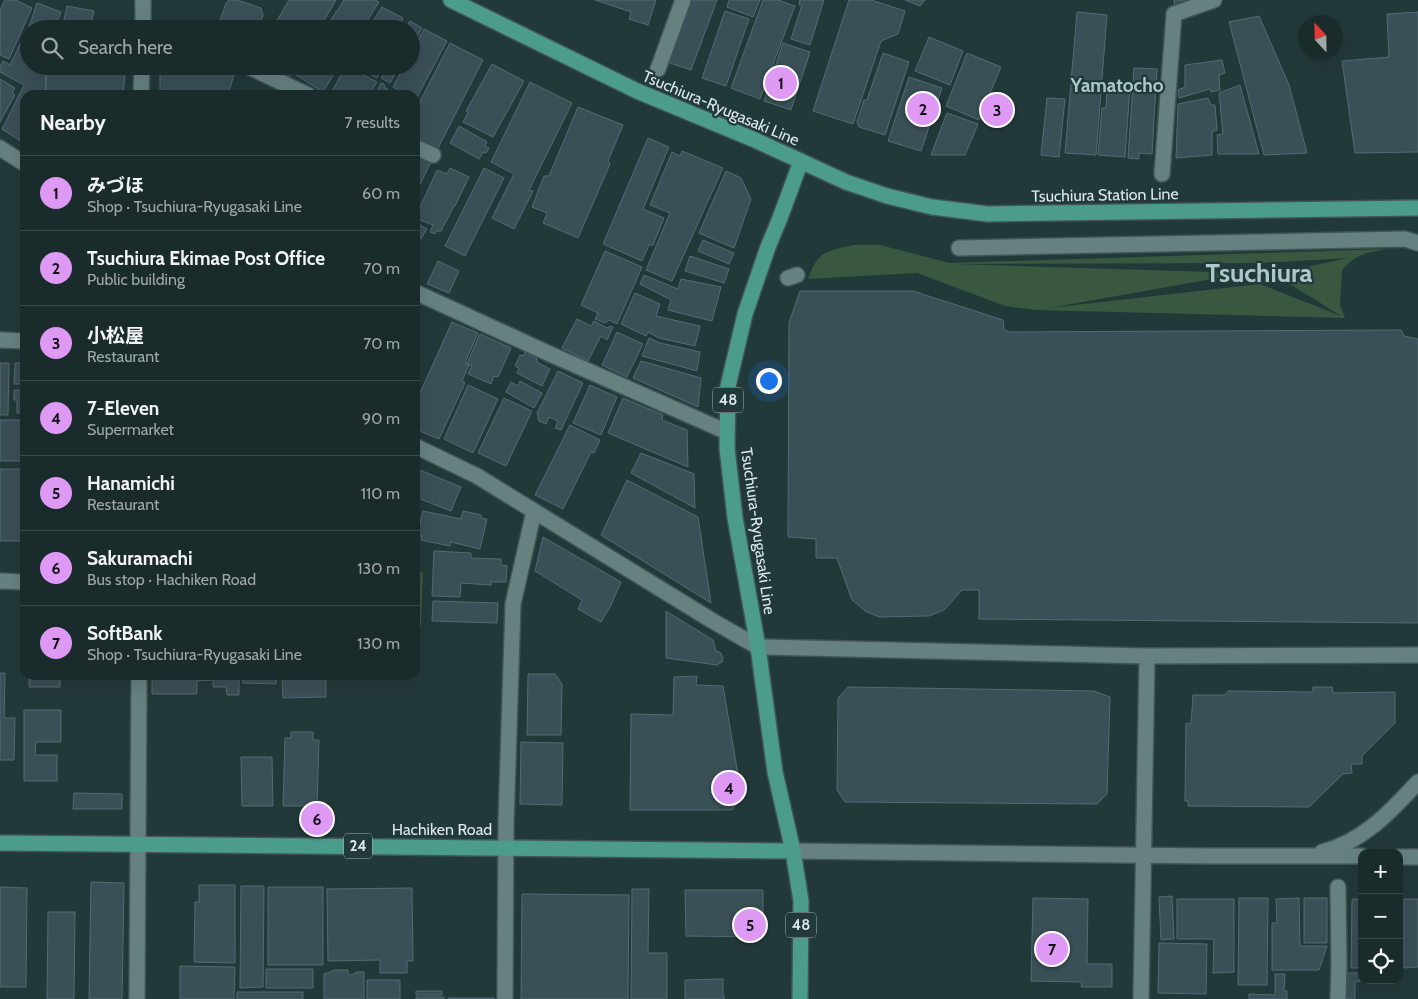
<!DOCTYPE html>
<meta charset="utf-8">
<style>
:root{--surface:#1a2b2c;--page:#233334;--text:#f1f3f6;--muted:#9fa7a9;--line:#384748;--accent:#dd99f4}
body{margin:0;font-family:Cabin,"Noto Sans JP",sans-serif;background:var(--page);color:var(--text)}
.controls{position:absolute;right:15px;bottom:15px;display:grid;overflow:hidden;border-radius:10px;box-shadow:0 5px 20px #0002}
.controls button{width:45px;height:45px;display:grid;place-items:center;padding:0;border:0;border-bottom:1px solid var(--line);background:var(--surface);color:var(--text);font:25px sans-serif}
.compass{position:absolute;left:1298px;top:15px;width:45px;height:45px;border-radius:50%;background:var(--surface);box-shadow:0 5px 20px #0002;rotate:338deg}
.you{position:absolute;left:768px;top:380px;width:18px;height:18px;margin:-12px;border:4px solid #fff;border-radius:50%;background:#1a73e8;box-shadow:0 0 0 8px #1a73e833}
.badge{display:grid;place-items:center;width:32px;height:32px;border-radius:50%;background:var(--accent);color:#111;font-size:16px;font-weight:700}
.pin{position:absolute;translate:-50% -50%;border:2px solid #fff;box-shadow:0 1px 5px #0006}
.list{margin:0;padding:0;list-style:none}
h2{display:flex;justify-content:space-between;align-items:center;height:65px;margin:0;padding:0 20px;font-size:21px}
h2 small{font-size:16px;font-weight:400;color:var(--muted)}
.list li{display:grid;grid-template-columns:32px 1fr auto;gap:15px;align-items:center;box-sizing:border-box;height:75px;padding:0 20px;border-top:1px solid var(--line)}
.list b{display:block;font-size:19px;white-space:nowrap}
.list p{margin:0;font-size:16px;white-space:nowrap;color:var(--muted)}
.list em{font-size:16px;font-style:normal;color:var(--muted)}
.icon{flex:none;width:28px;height:28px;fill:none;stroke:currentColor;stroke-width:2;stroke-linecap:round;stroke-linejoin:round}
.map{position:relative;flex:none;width:1418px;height:999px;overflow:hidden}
.search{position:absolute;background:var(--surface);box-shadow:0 5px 20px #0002;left:20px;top:20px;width:400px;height:55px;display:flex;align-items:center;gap:12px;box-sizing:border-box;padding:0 18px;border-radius:28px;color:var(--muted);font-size:19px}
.panel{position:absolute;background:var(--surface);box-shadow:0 5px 20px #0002;left:20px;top:90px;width:400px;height:590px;border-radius:15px}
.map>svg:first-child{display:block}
.green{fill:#3a5740;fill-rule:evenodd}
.building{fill:#3a5057;stroke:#546b73}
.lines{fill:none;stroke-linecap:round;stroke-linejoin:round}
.minor-casing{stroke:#405455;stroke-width:18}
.major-casing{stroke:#405455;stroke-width:18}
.minor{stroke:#678181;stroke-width:15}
.major{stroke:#4b9c8b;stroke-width:15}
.labels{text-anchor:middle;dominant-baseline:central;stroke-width:4.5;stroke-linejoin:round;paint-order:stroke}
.shield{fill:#22393a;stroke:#a4b4b5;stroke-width:1}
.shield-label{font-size:15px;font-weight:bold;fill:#dce9ea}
.street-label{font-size:16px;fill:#dce9ea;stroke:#22393a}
.quarter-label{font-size:19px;font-weight:bold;fill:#adc8c8;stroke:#22393a}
.town-label{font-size:26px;font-weight:bold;fill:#adc8c8;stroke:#22393a}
</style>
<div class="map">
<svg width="1418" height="999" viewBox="0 0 1418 999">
<rect width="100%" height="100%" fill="#22393a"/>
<path class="green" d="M 854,245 L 880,245 L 950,263 L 1388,249 C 1366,253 1357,253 1342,270 L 1340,305 L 1345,318 L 1037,310 L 1005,306 L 917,273 L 808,279 C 818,250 827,251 854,245 ZM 1348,258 L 1274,274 L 1341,316 L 1260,284 L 1049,308 L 1246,273 L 955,264 L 1260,263 Z
M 415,570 L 423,572 L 421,627 L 415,626 Z"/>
<path class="building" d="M 5,0 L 16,0 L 32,8 L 9,59 L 0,55 L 0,10 Z
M 229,0 L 237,0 L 261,8 L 263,16 L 257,29 L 217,29 L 226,3 Z
M 289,0 L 336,0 L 319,29 L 272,29 Z
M 344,0 L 375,0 L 379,2 L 362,29 L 325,29 Z
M 595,0 L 656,0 L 648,25 L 629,19 L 631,12 Z
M 689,0 L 717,0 L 691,70 L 667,62 Z
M 729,0 L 760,0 L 753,17 L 727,7 Z
M 763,0 L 778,0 L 795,6 L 760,99 L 731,88 Z
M 800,0 L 824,0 L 810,45 L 791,39 L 802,5 L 799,5 Z
M 849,0 L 871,0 L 905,11 L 898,34 L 881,41 L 853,124 L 813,111 Z
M 905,0 L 925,0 L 920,6 Z
M 1174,0 L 1196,0 L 1175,7 Z
M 37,3 L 61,12 L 56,26 L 59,27 L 58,29 L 29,29 L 29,41 L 25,39 Z
M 67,6 L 94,11 L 90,29 L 62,29 Z
M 382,7 L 403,18 L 398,29 L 368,29 Z
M 725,11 L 749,19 L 726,86 L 702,78 Z
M 1077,12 L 1107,15 L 1096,155 L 1065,153 Z
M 1418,12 L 1418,152 L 1355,153 L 1342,61 L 1389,57 L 1387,14 Z
M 1259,16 L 1289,85 L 1307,153 L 1264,155 L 1229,22 Z
M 410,21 L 422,28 L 411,47 L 411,29 L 405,29 Z
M 96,26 L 130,28 L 130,29 L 96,29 Z
M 424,29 L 447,41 L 416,99 L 415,95 L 408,95 L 393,87 L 404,66 L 411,66 L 411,53 Z
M 929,37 L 963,51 L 950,85 L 915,71 Z
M 21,42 L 29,46 L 29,66 L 46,66 L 45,95 L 25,95 L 25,144 L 2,129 L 24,85 L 0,72 L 0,67 L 3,61 L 10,65 Z
M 450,43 L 483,60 L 437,150 L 415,139 L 415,111 Z
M 783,43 L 810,52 L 791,110 L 764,101 Z
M 883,53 L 909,62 L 885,135 L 859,127 L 857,122 L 864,100 L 867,100 Z
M 967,53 L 1001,67 L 979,120 L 946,106 Z
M 1222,60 L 1225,73 L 1219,75 L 1220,90 L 1211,92 L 1210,89 L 1179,98 L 1178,90 L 1185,87 L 1185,65 Z
M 492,64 L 524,81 L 493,137 L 463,122 L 468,113 L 466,111 Z
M 47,66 L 126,66 L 123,95 L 46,95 Z
M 160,66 L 220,66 L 235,71 L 228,95 L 168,95 L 160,91 Z
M 273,66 L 296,66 L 290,77 Z
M 302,66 L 339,66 L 323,92 L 296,75 Z
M 346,66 L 377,82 L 369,95 L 334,95 L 331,93 Z
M 356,66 L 383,66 L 377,78 Z
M 389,66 L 400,66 L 390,83 L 381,78 Z
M 1134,68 L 1157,69 L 1152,154 L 1139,153 L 1139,159 L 1128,158 Z
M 909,77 L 942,88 L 921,151 L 888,141 Z
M 0,79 L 15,88 L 12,93 L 15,95 L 0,122 Z
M 530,82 L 572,103 L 529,190 L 533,191 L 514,229 L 492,218 L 514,174 L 491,162 Z
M 381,83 L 384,84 L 385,88 L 397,95 L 375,95 Z
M 1240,85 L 1259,154 L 1218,154 L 1217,135 L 1223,134 L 1219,93 Z
M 1107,86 L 1130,87 L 1125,157 L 1098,155 L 1102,108 L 1106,108 Z
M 1047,98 L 1065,99 L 1059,157 L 1041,155 Z
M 1208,98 L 1211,105 L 1215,105 L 1217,130 L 1212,132 L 1212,155 L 1176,158 L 1178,104 Z
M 578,107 L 623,125 L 608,161 L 610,164 L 578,238 L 543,223 L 547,213 L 532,207 L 544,176 L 549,176 Z
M 947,113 L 978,124 L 965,155 L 931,155 Z
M 459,126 L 487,142 L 485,146 L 489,148 L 486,153 L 483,152 L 479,159 L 450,143 Z
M 648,138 L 669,147 L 643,209 L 664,218 L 653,245 L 649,245 L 642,261 L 603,244 Z
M 682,151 L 723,168 L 672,281 L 646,270 L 670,213 L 650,205 L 672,152 L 680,156 Z
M 415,155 L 431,162 L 415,195 Z
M 450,168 L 469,177 L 455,206 L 454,206 L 441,231 L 436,231 L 435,234 L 430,232 L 433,225 L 415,218 L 437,170 L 447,174 Z
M 484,168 L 504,178 L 465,256 L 445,246 Z
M 726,171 L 741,178 L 751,199 L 734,248 L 699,233 Z
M 415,222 L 427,229 L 421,239 L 415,235 Z
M 703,240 L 734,253 L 729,264 L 698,251 Z
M 605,251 L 642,267 L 617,324 L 609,320 L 605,323 L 595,319 L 598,313 L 581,305 Z
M 690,256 L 729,269 L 724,283 L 685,271 Z
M 438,261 L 459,271 L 449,293 L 427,284 Z
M 644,275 L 678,289 L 681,279 L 721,287 L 712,321 L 668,310 L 671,300 L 640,284 Z
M 800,291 L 913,291 L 1003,320 L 1004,329 L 1008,332 L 1401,330 L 1404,336 L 1418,339 L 1418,623 L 979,619 L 979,590 L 962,590 L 944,610 L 929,616 L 879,617 L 865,611 L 852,600 L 837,558 L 816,558 L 816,539 L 788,537 L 789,323 Z
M 635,293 L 660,304 L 656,316 L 700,326 L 695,346 L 659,338 L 648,332 L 646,336 L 621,324 Z
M 577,319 L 591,326 L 594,321 L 607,328 L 610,326 L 613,327 L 607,340 L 601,336 L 588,361 L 562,348 Z
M 452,322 L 478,333 L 465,363 L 469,365 L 462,381 L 465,383 L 439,439 L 415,429 L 415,404 Z
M 617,332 L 643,344 L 627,377 L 602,365 Z
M 480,334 L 511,348 L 498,377 L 494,376 L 491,384 L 468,374 L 472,366 L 467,364 Z
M 649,338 L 660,343 L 700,352 L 697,371 L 642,356 Z
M 525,352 L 536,357 L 537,362 L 550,369 L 542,386 L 517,373 L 519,368 L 515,366 L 520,355 L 523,356 Z
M 641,361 L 701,378 L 698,407 L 633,378 Z
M 0,363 L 9,363 L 8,415 L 0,415 Z
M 15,363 L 25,363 L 25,384 L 14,384 Z
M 558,371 L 583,383 L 561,430 L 555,428 L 558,421 L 549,417 L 546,424 L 539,421 L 537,413 Z
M 520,381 L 542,393 L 534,408 L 506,392 L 511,382 L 518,386 Z
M 468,385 L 498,399 L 473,453 L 444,439 Z
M 590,385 L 617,397 L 601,435 L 573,423 Z
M 14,390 L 25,390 L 25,413 L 17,413 L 17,400 L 14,400 Z
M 504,398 L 532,411 L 506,466 L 478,453 Z
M 623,398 L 663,415 L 662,420 L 687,430 L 688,467 L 608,433 Z
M 0,420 L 25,420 L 25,461 L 0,461 Z
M 570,425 L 600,440 L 594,453 L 591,452 L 563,509 L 535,495 Z
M 641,453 L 694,474 L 695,508 L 631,473 Z
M 415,468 L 461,487 L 451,511 L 415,497 Z
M 0,469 L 25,469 L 25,541 L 0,541 Z
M 627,480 L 698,517 L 711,603 L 601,535 Z
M 415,507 L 418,508 L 415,523 Z
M 423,511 L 461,519 L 463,511 L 481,515 L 481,518 L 487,519 L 480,549 L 451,542 L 450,546 L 421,540 L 422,536 L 417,535 Z
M 543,537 L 621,582 L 611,605 L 601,622 L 578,609 L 582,600 L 535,571 Z
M 434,551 L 471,553 L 471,558 L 501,559 L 501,565 L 507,566 L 506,582 L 491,582 L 491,585 L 461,583 L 460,597 L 432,596 Z
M 433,601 L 498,603 L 497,623 L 432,621 Z
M 666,611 L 713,640 L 716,651 L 721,653 L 723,658 L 722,662 L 717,665 L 666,658 Z
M 0,673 L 5,673 L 4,718 L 15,718 L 14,760 L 0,760 Z
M 528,674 L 555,674 L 562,684 L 561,735 L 527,735 Z
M 29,675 L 60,675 L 60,687 L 29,687 Z
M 152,675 L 239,675 L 239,695 L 227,695 L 226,687 L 213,687 L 213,680 L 197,681 L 197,694 L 152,694 Z
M 243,675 L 277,675 L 276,684 L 243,683 Z
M 288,675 L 326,675 L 326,697 L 283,698 L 282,679 L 288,679 Z
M 697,676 L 696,685 L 723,686 L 742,798 L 732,810 L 630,810 L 631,714 L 673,715 L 674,677 Z
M 848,687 L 1094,691 L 1110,697 L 1107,794 L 1097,804 L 845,802 L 837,790 L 838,698 Z
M 1313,687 L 1332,687 L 1333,693 L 1395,692 L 1395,723 L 1362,756 L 1362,764 L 1351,764 L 1352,773 L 1343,774 L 1309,807 L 1188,806 L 1188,801 L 1185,801 L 1186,723 L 1191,724 L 1193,695 L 1225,695 L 1228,691 L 1313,692 Z
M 24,710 L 61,710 L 61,742 L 36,742 L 35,755 L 57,755 L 57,781 L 24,781 Z
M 291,732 L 313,732 L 313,740 L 319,740 L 317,806 L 283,806 L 285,738 L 291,738 Z
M 521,742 L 563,743 L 562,805 L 520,804 Z
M 241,757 L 272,757 L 273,806 L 242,806 Z
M 74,793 L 122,794 L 122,809 L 73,809 Z
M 91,882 L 124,883 L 122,999 L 89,999 Z
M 199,885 L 235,885 L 235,963 L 194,962 L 195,902 L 199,902 Z
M 241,886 L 264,886 L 263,987 L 240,988 Z
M 0,887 L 27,888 L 26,987 L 0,987 Z
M 268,887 L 323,887 L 323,965 L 268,965 Z
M 412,888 L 413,961 L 407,961 L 407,973 L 380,973 L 380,960 L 328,961 L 327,889 Z
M 632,889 L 649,889 L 648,953 L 667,953 L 667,999 L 631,999 Z
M 685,890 L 763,890 L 763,937 L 686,936 Z
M 522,894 L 629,895 L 628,999 L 521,999 Z
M 1172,896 L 1174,939 L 1161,940 L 1159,897 Z
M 1033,898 L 1088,899 L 1087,964 L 1112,964 L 1112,987 L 1081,987 L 1082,982 L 1031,981 Z
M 1239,898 L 1268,898 L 1267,985 L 1238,985 Z
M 1299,898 L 1300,946 L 1327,946 L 1319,970 L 1272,970 L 1272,923 L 1277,923 L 1276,899 Z
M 1304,898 L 1327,898 L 1327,943 L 1304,943 Z
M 1177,899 L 1234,899 L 1234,972 L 1213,973 L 1214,939 L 1177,939 Z
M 1352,899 L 1362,899 L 1362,968 L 1351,968 Z
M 1400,899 L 1401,969 L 1399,969 L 1399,899 Z
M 1404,899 L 1418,899 L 1418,967 L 1404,968 Z
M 48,912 L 75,912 L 74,999 L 47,999 Z
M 1159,943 L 1207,944 L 1206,994 L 1158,993 Z
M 180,966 L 235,967 L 234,999 L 180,999 Z
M 266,969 L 313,969 L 313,988 L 266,988 Z
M 335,970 L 348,970 L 348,974 L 352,975 L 357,972 L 364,972 L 364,999 L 324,999 L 324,974 Z
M 1345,973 L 1362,973 L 1362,980 L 1365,980 L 1355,982 L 1355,999 L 1346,999 Z
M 1275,974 L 1285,974 L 1284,991 L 1287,991 L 1287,999 L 1249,999 L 1249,994 L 1275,995 Z
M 723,979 L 723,994 L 724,995 L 724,999 L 685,999 L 685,980 Z
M 367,980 L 400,980 L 400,999 L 367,999 Z
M 416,991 L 442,991 L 442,995 L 416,995 Z
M 237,992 L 303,992 L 303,999 L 237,999 Z
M 416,997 L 444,997 L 444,999 L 416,999 Z
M 448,998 L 494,998 L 494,999 L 448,999 Z"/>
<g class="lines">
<g class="minor-casing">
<path id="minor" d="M 143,29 L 143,0
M 247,66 L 308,95
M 658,69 L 683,0
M 141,95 L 142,66
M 415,147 L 433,155
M 0,148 L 25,164
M 1162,174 L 1174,14 L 1214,0
M 959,248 L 1405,239 L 1418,243
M 788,278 L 797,275
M 415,292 L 550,354 L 727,432
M 0,340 L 25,341
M 415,446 L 477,476 L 711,620 L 758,647 L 1147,656 L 1418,655
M 0,581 L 25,582
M 793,851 L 1209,856 L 1362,856
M 1322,852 C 1363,842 1391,811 1418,782
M 1399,857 L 1418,857
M 137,999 L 139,675
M 505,999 L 506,823 L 513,604 L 534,511
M 1141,999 L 1147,656
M 1338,999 L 1339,963 L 1338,887"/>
</g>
<g class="major-casing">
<path id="major" d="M 451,0 L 637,91 L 755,140 L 846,182 L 887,196 L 932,207 L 988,214 L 1418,208
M 0,843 L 793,851
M 800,999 L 801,901 L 793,851 L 775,772 L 758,647 L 735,518 L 727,448 L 728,386 L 745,314 L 768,247 L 780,218 L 801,161"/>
</g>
<use href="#minor" class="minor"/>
<use href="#major" class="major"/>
</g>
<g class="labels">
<g class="shield">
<rect x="713" y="387.5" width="30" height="25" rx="4"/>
<rect x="344" y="833.5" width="28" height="25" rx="4"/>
<rect x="786" y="912.5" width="30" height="25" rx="4"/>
</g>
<g class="shield-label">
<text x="728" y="400">48</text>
<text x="358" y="846">24</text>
<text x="801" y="925">48</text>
</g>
<g class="street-label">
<text transform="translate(721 108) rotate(23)">Tsuchiura-Ryugasaki Line</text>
<text transform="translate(1105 195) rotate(-1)">Tsuchiura Station Line</text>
<text transform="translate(758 531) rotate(82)">Tsuchiura-Ryugasaki Line</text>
<text x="442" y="829">Hachiken Road</text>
</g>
<g class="quarter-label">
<text x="1117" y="85">Yamatocho</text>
</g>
<g class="town-label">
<text x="1259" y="273">Tsuchiura</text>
</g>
</g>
</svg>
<div class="controls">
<button>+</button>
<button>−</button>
<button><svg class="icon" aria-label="locate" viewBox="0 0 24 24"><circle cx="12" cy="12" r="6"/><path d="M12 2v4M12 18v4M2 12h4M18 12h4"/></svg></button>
</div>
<svg class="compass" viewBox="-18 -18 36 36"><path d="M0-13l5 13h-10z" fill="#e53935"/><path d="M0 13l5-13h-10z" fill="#9fa7a9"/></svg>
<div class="you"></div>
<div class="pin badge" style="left:781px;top:83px">1</div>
<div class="pin badge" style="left:923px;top:109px">2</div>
<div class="pin badge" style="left:997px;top:110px">3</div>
<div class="pin badge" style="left:729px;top:788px">4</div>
<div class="pin badge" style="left:750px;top:925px">5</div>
<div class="pin badge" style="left:317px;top:819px">6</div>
<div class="pin badge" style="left:1052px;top:949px">7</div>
<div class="search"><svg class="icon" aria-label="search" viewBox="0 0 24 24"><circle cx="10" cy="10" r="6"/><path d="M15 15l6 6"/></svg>Search here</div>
<section class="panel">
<h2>Nearby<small>7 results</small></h2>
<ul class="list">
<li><span class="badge">1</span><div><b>みづほ</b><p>Shop · Tsuchiura-Ryugasaki Line</p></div><em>60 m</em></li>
<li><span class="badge">2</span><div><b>Tsuchiura Ekimae Post Office</b><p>Public building</p></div><em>70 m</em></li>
<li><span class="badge">3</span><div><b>小松屋</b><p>Restaurant</p></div><em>70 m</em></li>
<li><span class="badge">4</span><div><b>7-Eleven</b><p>Supermarket</p></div><em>90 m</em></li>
<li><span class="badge">5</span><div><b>Hanamichi</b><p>Restaurant</p></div><em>110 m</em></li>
<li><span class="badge">6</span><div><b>Sakuramachi</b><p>Bus stop · Hachiken Road</p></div><em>130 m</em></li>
<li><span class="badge">7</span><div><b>SoftBank</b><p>Shop · Tsuchiura-Ryugasaki Line</p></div><em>130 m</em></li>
</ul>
</section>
</div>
